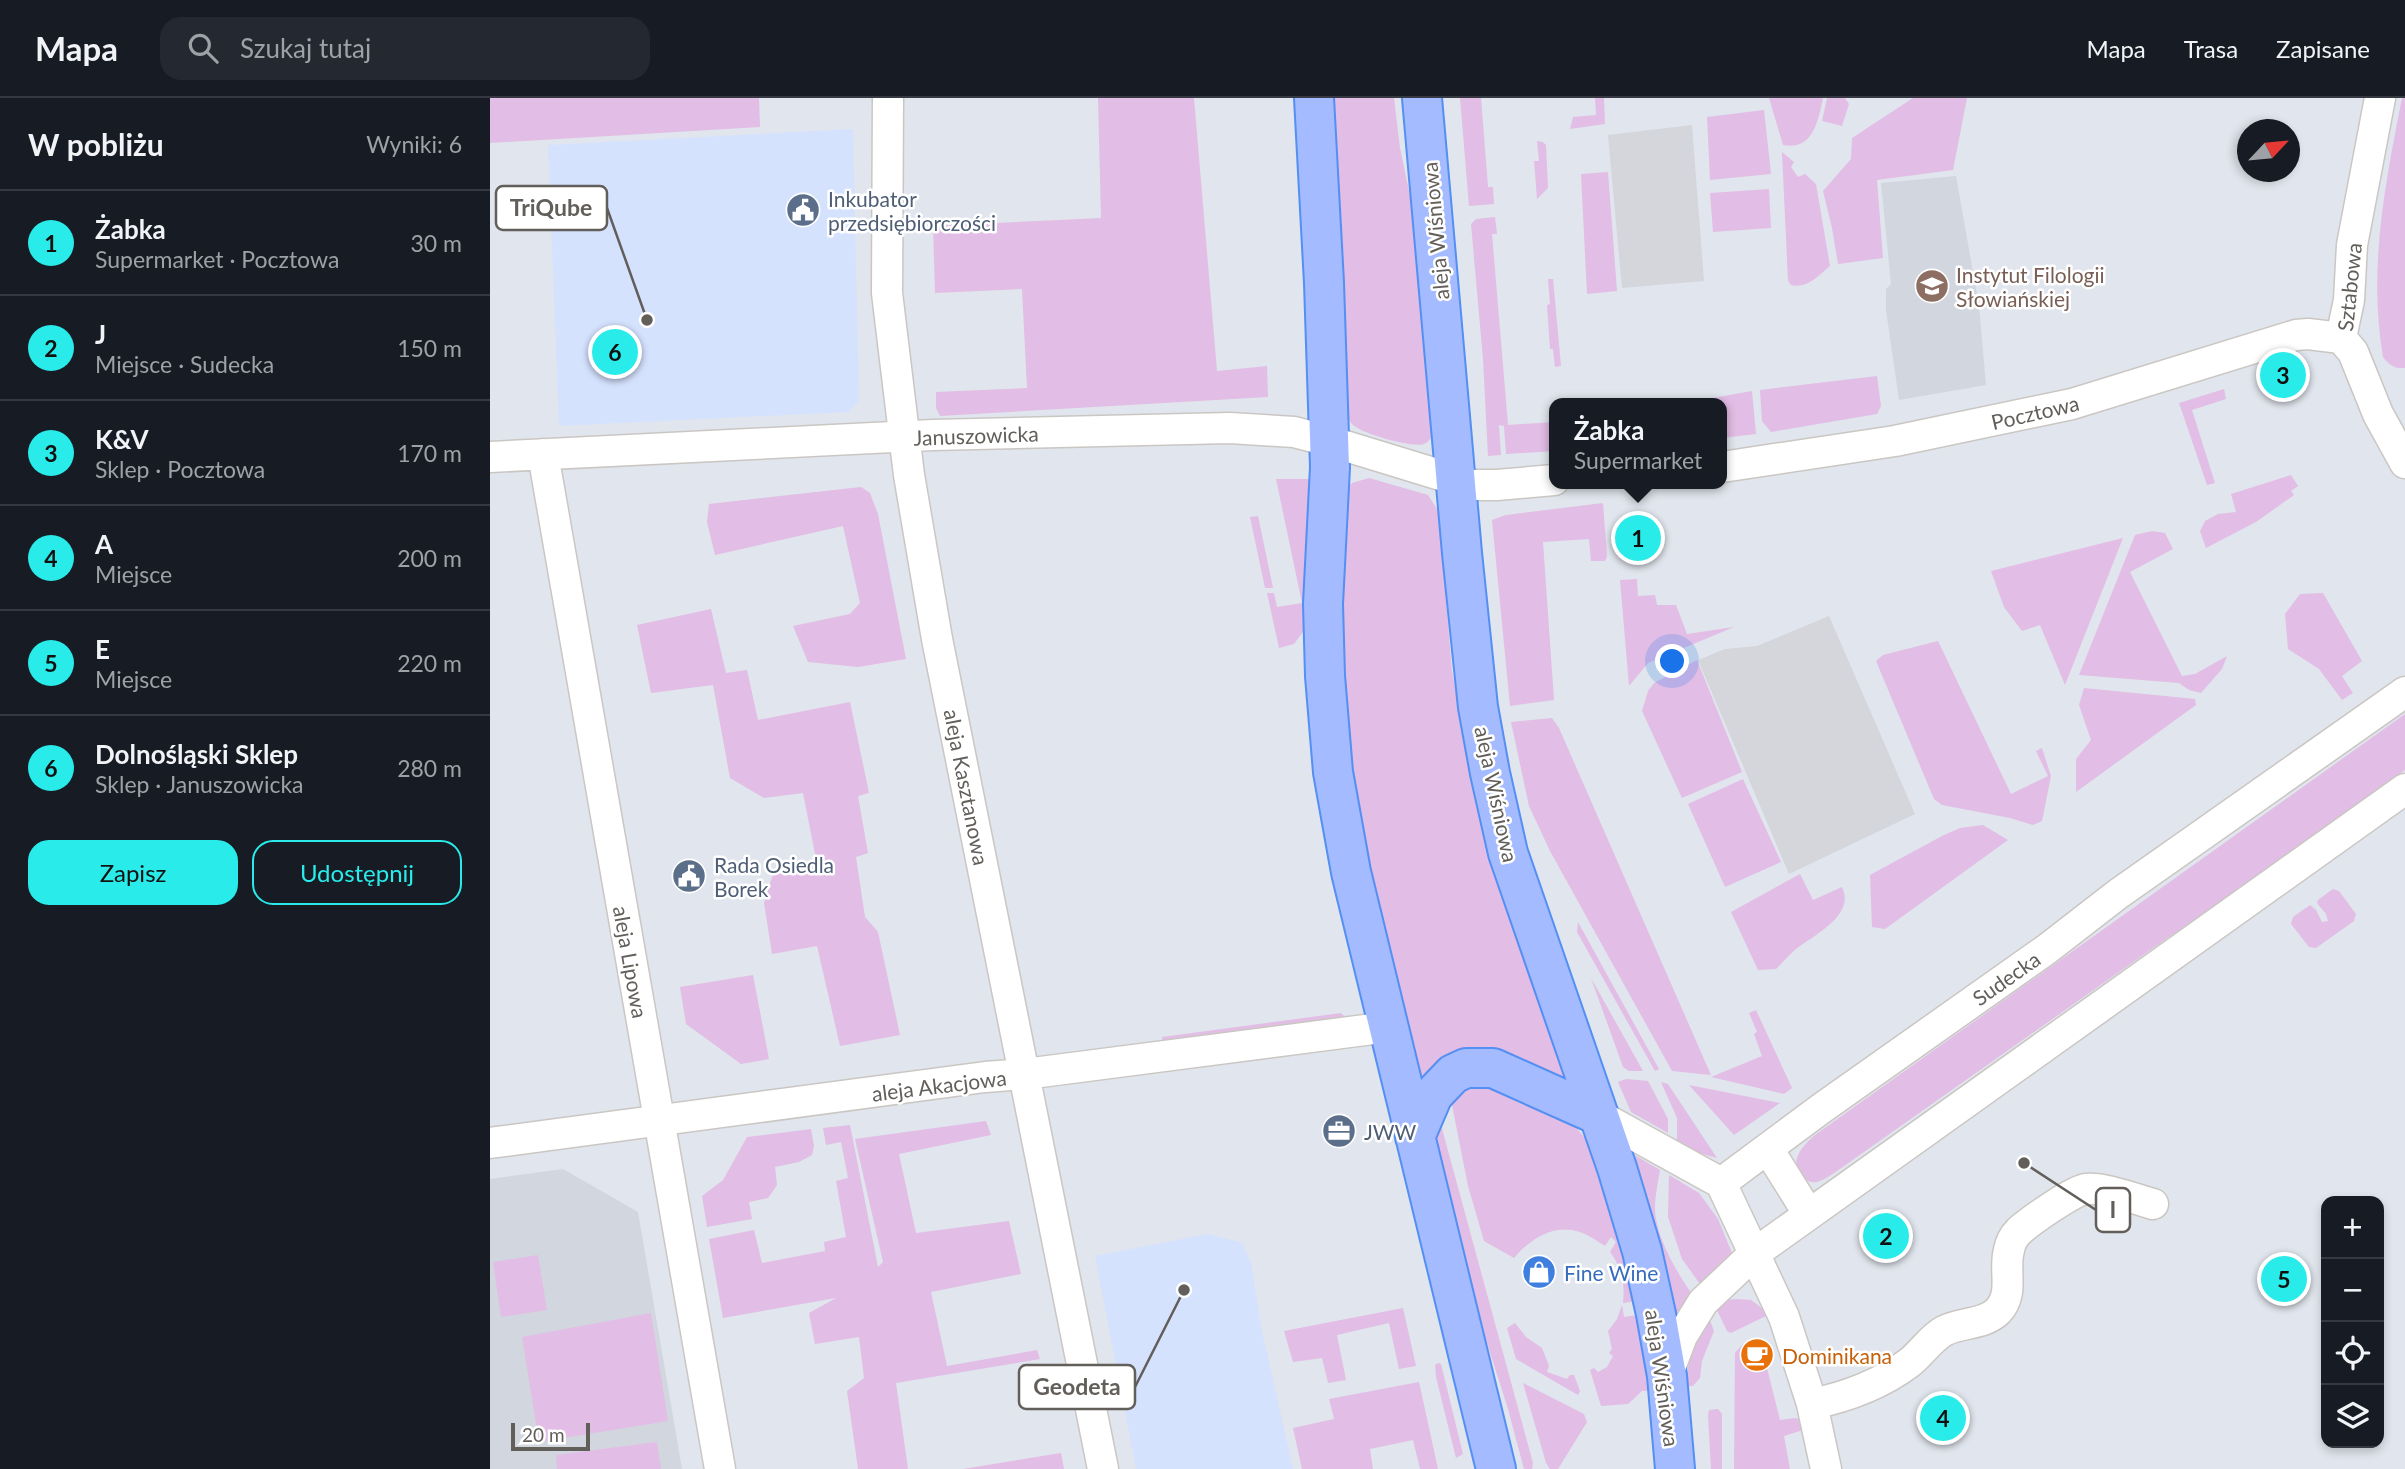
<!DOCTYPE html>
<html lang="pl">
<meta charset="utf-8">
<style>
:root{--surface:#171b24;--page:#242831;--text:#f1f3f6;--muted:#9ea1a6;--line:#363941;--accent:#29ebe9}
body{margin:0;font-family:Lato,sans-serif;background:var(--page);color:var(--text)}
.controls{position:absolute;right:21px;bottom:21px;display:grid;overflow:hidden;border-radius:14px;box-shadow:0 4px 10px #0003}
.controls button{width:63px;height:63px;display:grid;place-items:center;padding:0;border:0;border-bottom:2px solid var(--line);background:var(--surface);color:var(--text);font:35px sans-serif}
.compass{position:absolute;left:1747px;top:21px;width:63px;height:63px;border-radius:50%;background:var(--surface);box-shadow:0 4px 10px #0003;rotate:64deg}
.scale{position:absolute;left:21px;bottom:18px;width:79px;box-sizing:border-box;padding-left:7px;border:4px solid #625e5a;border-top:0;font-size:19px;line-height:24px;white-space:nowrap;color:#625e5a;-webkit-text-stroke:5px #fff;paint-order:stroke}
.you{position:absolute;left:1183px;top:564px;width:24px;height:24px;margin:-18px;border:5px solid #fff;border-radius:50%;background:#1a73e8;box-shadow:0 0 0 10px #1a73e833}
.badge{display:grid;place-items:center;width:46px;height:46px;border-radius:50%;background:var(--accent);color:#111;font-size:23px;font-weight:700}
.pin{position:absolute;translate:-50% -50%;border:4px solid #fff;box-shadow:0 2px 7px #0006}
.popup{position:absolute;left:1059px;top:300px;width:178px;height:91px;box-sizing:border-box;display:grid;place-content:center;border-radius:14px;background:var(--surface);filter:drop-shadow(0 2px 5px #0005);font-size:23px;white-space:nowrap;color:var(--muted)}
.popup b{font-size:26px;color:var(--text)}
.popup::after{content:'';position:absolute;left:50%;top:100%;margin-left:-14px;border:14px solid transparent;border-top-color:var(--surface)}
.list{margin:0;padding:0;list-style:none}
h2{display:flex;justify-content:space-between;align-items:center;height:91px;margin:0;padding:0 28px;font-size:30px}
h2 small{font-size:23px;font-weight:400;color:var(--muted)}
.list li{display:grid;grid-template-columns:46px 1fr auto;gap:21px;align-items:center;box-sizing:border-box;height:105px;padding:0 28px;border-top:2px solid var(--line)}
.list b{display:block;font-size:26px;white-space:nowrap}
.list p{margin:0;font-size:23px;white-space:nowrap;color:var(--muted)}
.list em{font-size:23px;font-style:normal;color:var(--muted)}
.actions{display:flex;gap:14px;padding:21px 28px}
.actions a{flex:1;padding:16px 0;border:2px solid var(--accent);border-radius:21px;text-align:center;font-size:24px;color:var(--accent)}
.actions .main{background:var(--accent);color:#111}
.icon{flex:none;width:38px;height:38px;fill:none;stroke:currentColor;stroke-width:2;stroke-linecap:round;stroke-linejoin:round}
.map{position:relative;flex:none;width:1915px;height:1371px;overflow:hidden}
header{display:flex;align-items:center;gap:42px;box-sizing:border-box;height:98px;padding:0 35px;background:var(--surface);border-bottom:2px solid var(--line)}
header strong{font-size:33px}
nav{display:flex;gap:38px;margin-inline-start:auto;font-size:24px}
.search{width:490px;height:63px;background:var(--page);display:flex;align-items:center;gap:18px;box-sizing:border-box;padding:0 24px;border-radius:21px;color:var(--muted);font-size:26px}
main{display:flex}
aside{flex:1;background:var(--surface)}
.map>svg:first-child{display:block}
.commercial{fill:#d5e2fe}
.industrial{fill:#d4d6db}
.education{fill:#d2d6df}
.green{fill:#e2bde5}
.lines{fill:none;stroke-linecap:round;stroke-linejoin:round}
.minor-casing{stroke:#cac7c3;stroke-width:33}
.major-casing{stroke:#548ff3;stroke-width:42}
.minor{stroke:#fff;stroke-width:30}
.major{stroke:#a4bbff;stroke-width:38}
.labels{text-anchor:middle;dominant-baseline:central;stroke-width:5;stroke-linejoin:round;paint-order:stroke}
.service-label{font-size:21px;fill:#4e5e75;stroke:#fff;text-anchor:start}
.street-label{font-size:21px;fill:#625e5a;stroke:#fff}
.education-label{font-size:21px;fill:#785e54;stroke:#fff;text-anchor:start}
.shop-label{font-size:21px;fill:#366cbe;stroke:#fff;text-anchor:start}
.food-label{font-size:21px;fill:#c56008;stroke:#fff;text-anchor:start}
.leader{fill:none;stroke:#625e5a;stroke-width:2.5}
.callout-dot{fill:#625e5a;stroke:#fff;stroke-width:2.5}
.callout{fill:#fff;stroke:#625e5a;stroke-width:2.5}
.callout-label{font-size:23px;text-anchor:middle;font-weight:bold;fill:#625e5a}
</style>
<header>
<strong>Mapa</strong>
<div class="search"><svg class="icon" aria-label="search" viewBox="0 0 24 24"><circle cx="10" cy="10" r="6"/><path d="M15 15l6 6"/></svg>Szukaj tutaj</div>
<nav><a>Mapa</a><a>Trasa</a><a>Zapisane</a></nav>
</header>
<main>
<aside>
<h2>W pobliżu<small>Wyniki: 6</small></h2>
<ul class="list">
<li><span class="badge">1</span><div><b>Żabka</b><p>Supermarket · Pocztowa</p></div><em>30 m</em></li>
<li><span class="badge">2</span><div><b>J</b><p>Miejsce · Sudecka</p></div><em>150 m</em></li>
<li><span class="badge">3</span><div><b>K&amp;V</b><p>Sklep · Pocztowa</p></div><em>170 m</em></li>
<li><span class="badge">4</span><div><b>A</b><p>Miejsce</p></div><em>200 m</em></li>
<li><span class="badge">5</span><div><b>E</b><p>Miejsce</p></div><em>220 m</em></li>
<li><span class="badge">6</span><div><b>Dolnośląski Sklep</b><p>Sklep · Januszowicka</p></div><em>280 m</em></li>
</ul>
<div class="actions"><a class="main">Zapisz</a><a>Udostępnij</a></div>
</aside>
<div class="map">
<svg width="1915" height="1371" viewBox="0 0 1915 1371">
<rect width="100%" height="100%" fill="#e1e5ed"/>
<path class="commercial" d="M 363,31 L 369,303 L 358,314 L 69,328 L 58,47 Z
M 717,1136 L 750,1144 L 753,1146 L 761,1166 L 771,1228 L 803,1371 L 646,1371 L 605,1158 Z"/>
<path class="industrial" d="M 1202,27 L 1214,183 L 1132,190 L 1118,37 Z
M 1339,518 L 1425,716 L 1299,776 L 1208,562 L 1235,551 L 1267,548 Z"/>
<path class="education" d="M 1466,78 L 1489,208 L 1496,287 L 1409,302 L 1396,212 L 1396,191 L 1401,186 L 1391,85 Z
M 73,1071 L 148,1114 L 192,1371 L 0,1371 L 0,1081 Z"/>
<path class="green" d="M 0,0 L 269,0 L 270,29 L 0,45 Z
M 608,0 L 704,0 L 727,273 L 777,268 L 778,299 L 450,318 L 446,310 L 446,294 L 537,290 L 532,191 L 445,195 L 443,128 L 611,120 Z
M 842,0 L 904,0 L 910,50 L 923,112 L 943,333 C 941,339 940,344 934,346 C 922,350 873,336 863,327 C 859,323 858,319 855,313 Z
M 970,0 L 991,0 L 998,89 L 1003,89 L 1004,106 L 979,108 Z
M 1105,0 L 1114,0 L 1115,26 L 1080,31 L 1083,19 L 1106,17 Z
M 1279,0 L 1333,0 C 1328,23 1323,53 1293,47 Z
M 1337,0 L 1355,0 L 1359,6 L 1352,28 L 1332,23 Z
M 1423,0 L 1477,0 L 1463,72 L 1387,82 L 1393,160 L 1348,166 L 1342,130 L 1333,93 L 1361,61 L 1362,40 Z
M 1912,0 L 1915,0 L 1915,270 C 1905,271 1899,267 1893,259 C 1878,171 1895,86 1912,0 Z
M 1274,12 L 1281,76 L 1220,82 L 1217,19 Z
M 1047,43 L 1053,44 L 1056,47 L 1058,90 L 1047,101 L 1044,63 L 1049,63 Z
M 1292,54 L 1304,64 L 1301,69 L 1308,79 L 1315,76 L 1326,86 L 1340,168 C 1328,178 1317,191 1301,187 L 1298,183 Z
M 1118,74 L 1127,193 L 1097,196 L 1091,76 Z
M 1279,91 L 1281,130 L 1223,134 L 1220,95 Z
M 1005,119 L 1007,136 L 1002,136 L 1018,327 L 1064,324 L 1064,353 L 1016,356 L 1014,328 L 1009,327 L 1011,357 L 998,358 L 993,261 L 981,126 L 986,121 Z
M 1058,181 L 1063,181 L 1071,268 L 1065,269 L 1063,251 L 1060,251 L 1057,207 L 1060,206 Z
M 1387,278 L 1391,308 L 1387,316 L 1281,334 L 1272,323 L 1270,292 Z
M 1734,291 L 1736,301 L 1702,312 L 1725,385 L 1717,387 L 1689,305 Z
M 1262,293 L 1266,336 L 1232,340 L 1232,305 L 1195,305 Z
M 1801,377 L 1808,388 L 1801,393 L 1804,397 L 1766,424 L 1716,450 L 1710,433 L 1715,423 L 1728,416 L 1746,414 L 1741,396 Z
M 879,380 L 938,397 L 947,411 L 949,420 L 962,573 L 990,722 L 1013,798 L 1075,979 L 1005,956 L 931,985 L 872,746 L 856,653 L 850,555 L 857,391 L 862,385 Z
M 786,381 L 819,381 L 820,384 L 817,528 L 804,546 L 789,550 L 777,495 L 784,495 L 787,509 L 812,505 Z
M 371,389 L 380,395 L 388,416 L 416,561 L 368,569 L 318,564 L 303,528 L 360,516 L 370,505 L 353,428 L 225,457 L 217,424 L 219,406 Z
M 1113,405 L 1117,459 L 1115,463 L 1101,463 L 1099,441 L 1053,444 L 1064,602 L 1020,608 L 1002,422 L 1016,417 Z
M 768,418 L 783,490 L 775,490 L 760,419 Z
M 1662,433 L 1675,435 L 1683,451 L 1640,474 L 1692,578 L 1705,576 L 1737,558 L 1732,571 L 1711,595 L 1699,592 L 1689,585 L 1589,577 L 1645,437 Z
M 1633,440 L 1575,587 L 1550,527 L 1532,533 L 1514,509 L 1501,473 Z
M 1147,481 L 1148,498 L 1165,497 L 1167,507 L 1186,507 L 1197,536 L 1244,529 L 1158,565 L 1139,588 L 1130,482 Z
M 1833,495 L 1872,563 L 1852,578 L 1863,595 L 1852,602 L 1829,571 L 1798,551 L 1795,516 L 1810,496 Z
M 221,511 L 236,575 L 257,572 L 268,622 L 360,604 L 379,695 L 368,698 L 378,755 L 366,759 L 375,819 L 388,834 L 410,937 L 350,948 L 327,848 L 282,856 L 274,805 L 283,776 L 327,766 L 313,695 L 274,700 L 240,680 L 223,587 L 161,595 L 147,527 Z
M 1448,543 L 1521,696 L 1558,678 L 1546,653 L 1552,650 L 1561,678 L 1552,723 L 1543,727 L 1520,720 L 1452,707 L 1444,701 L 1386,563 L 1393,557 Z
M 1207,562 L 1252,674 L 1192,700 L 1152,613 L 1158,593 L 1164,585 Z
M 1594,590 L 1705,601 L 1706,607 L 1586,694 L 1586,661 L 1601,642 L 1589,607 Z
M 1915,616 L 1915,672 L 1771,777 L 1673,843 L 1347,1073 C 1341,1077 1334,1082 1327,1084 C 1321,1085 1317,1083 1312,1079 C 1298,1064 1312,1048 1325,1037 Z
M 1062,620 L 1069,630 L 1221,977 L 1182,973 L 1060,753 L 1039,708 L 1021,624 Z
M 1253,681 L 1291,764 L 1235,789 L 1198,706 Z
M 1493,727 L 1518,742 L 1395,831 L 1382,829 L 1380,777 L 1452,738 L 1470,730 Z
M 1310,776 L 1323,802 L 1352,789 C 1366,817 1324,837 1306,851 C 1299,857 1293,864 1286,871 L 1268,872 L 1241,814 Z
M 1843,791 L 1849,793 L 1866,816 L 1864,823 L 1826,850 L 1819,849 L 1801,826 L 1803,819 L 1820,807 L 1826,812 L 1832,824 L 1838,823 L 1836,816 L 1827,805 L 1828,802 Z
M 1088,824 L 1169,971 L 1165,973 L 1087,834 Z
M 263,877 L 279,961 L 251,966 L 196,926 L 190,889 Z
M 1101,880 L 1153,973 L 1139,973 L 1133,969 Z
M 1266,912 L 1302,990 L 1294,996 L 1221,979 L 1272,958 L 1264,936 L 1267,934 L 1259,915 Z
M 851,915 L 856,920 L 673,946 L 672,939 Z
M 1136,981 L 1158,983 L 1178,1021 L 1178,1035 L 1141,1014 L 1128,984 Z
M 985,983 L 1080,1023 L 1097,1042 L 1147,1203 L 1133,1205 C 1135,1185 1132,1170 1120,1154 L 1126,1144 L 1121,1139 L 1115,1148 C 1107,1143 1099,1137 1090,1134 C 1064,1125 1040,1141 1024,1160 L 994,1143 L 978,1088 L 962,1007 L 962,994 Z
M 1171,984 L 1178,986 L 1227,1060 L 1209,1055 L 1187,1042 L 1187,1020 Z
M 1199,987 L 1290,1005 L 1244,1037 Z
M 948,1016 L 1043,1365 L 1042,1371 L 1034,1371 L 1018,1311 L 989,1220 L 944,1043 Z
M 496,1023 L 501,1037 L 409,1056 L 426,1135 L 519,1123 L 531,1176 L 441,1194 L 457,1268 L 547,1252 L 550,1261 L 406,1285 L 418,1371 L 368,1371 L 357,1293 L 374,1280 L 369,1239 L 325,1246 L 319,1215 L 346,1200 L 233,1220 L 219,1141 L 264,1132 L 272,1165 L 335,1153 L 334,1144 L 356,1139 L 346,1083 L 358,1080 L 351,1044 L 336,1047 L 333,1030 L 360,1027 L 388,1169 L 393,1164 L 365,1041 Z
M 321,1031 L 324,1048 L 322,1057 L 309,1064 L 285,1069 L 287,1087 L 278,1100 L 259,1104 L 262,1121 L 217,1129 L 212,1098 L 233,1082 L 257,1039 Z
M 1141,1055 L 1170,1072 C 1168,1084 1165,1098 1165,1110 C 1165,1137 1187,1175 1202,1196 L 1185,1225 Z
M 1179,1077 L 1209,1095 L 1228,1121 L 1242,1155 L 1210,1186 L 1192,1161 L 1178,1119 Z
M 48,1157 L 57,1212 L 11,1219 L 3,1164 Z
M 1246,1201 L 1261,1202 L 1280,1216 L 1241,1235 L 1237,1233 L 1226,1210 L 1238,1202 Z
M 1132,1207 L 1134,1219 L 1149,1217 L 1162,1293 L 1152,1293 L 1138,1306 L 1111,1308 L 1100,1272 L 1104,1270 L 1108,1274 L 1117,1269 L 1123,1258 L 1119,1255 L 1122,1251 L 1118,1233 L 1127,1221 Z
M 913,1210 L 926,1268 L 909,1271 L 899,1225 L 847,1237 L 856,1282 L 838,1285 L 832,1260 L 803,1264 L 794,1233 Z
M 161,1215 L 178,1323 L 49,1344 L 32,1239 Z
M 1219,1220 L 1224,1233 L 1212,1263 L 1210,1280 L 1203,1288 L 1196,1288 C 1197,1263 1205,1241 1219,1220 Z
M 1025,1225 L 1036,1239 L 1052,1250 L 1059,1268 L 1057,1274 L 1077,1281 L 1080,1277 L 1084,1277 L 1090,1293 L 1088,1297 L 1026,1261 L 1017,1230 Z
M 1254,1245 L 1263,1274 L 1277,1270 L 1290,1322 L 1305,1320 L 1310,1321 L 1313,1332 L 1294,1338 L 1300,1371 L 1244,1371 L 1245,1255 Z
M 948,1265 L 951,1266 L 973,1356 L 966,1360 L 946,1279 L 945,1267 Z
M 929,1284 L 948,1371 L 930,1371 L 923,1342 L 880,1351 L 883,1371 L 812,1371 L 803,1330 L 844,1321 L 839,1301 Z
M 1033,1285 L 1094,1316 L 1097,1324 L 1068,1371 L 1060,1371 L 1056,1365 Z
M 1228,1311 L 1232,1316 L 1232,1371 L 1221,1371 L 1218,1317 L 1219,1312 Z
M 167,1344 L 171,1371 L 67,1371 L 66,1357 Z
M 571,1355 L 574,1371 L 473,1371 Z"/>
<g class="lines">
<g class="minor-casing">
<path id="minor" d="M 398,0 L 397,195 L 419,377 L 447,541 L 613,1371
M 1851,240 L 1859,202 L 1862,147 L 1890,0
M 1851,240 L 1863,254 L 1888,316 L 1915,365
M 53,356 L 230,1371
M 0,359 L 443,337 L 740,330 L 804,334 L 839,343 L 983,387 L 1007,387 L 1064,382
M 1232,369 L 1405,343 L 1582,306 L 1806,237 L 1818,236 L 1851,240
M 1108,1017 L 1231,1085
M 0,1045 L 495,979 L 535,976 L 898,929
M 1278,1051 L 1318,1115
M 1231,1085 L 1332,1010 L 1557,851 L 1628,796 L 1915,594
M 1231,1085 L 1294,1219 L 1322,1306 L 1336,1371
M 1177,1278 L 1192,1238 L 1213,1204 L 1265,1155 L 1915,691
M 1322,1306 C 1356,1299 1391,1286 1419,1265 C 1431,1256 1441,1240 1454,1233 C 1471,1224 1494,1227 1508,1213 C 1525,1195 1513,1172 1519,1152 C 1520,1146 1524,1138 1529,1133 C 1539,1124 1584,1092 1596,1091 C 1614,1089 1645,1101 1663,1106"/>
</g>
<g class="major-casing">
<path id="major" d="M 824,0 L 834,185 L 840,369 L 833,506 L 835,578 L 843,674 L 861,774 L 1006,1371
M 932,0 L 972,455 L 988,609 L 1000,675 L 1018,755 L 1127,1070 L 1152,1153 L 1166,1216 L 1177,1278 L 1185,1371
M 925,1039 L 943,997 L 963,976 L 976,970 L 1003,970 L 1108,1017"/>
</g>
<use href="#minor" class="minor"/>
<use href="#major" class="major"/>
</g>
<defs>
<g id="civic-disc" transform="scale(1.75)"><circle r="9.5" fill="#5c6f8a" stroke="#fff"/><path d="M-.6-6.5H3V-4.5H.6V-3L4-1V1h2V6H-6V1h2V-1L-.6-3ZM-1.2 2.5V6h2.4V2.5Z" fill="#fff"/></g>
<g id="university-disc" transform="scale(1.75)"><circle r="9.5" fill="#8d6e63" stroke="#fff"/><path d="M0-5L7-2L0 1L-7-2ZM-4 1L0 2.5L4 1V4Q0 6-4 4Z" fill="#fff"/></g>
<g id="office-disc" transform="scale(1.75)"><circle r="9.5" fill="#5c6f8a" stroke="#fff"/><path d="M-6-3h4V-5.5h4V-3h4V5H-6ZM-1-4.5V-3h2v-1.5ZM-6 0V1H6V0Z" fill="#fff"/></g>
<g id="shop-disc" transform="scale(1.75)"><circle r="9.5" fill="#3f7fe0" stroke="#fff"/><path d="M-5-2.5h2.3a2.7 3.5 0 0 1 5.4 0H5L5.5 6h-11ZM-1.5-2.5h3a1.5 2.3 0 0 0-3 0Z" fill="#fff"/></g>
<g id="cafe-disc" transform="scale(1.75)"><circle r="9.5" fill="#e8710a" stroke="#fff"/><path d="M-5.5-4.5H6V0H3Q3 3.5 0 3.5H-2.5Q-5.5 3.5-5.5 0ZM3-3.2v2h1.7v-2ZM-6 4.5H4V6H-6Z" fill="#fff"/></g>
</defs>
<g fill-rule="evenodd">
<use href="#civic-disc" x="313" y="112"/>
<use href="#university-disc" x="1442" y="188"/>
<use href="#civic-disc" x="199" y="778"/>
<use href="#office-disc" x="849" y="1033"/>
<use href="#shop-disc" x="1049" y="1174"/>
<use href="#cafe-disc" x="1267" y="1257"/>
</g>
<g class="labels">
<g class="service-label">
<text x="338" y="100">Inkubator<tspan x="338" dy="24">przedsiębiorczości</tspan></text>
<text x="224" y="766">Rada Osiedla<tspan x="224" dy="24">Borek</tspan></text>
<text x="874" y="1033">JWW</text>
</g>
<g class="street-label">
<text transform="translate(945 133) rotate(-95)">aleja Wiśniowa</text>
<text transform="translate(1859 189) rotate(-84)">Sztabowa</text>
<text transform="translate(1545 314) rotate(-13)">Pocztowa</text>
<text transform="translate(486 337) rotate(-2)">Januszowicka</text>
<text transform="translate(477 689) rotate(79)">aleja Kasztanowa</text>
<text transform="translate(1007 696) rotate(78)">aleja Wiśniowa</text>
<text transform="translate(141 864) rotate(80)">aleja Lipowa</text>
<text transform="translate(1516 880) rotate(-35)">Sudecka</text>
<text transform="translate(449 987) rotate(-7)">aleja Akacjowa</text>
<text transform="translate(1173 1280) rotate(82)">aleja Wiśniowa</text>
</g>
<g class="education-label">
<text x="1466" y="176">Instytut Filologii<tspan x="1466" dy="24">Słowiańskiej</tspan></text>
</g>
<g class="shop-label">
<text x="1074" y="1174">Fine Wine</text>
</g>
<g class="food-label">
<text x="1292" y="1257">Dominikana</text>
</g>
</g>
<path class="leader" d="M157 222L117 110M1534 1065L1606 1112M694 1192L645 1289"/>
<g class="callout-dot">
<circle cx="157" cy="222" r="7"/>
<circle cx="1534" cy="1065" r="7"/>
<circle cx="694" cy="1192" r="7"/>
</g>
<g class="callout">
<rect x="6" y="88" width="111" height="44" rx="7"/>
<rect x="1606" y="1090" width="34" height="44" rx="7"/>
<rect x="529" y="1267" width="116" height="44" rx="7"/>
</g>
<g class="callout-label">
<text x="61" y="118">TriQube</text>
<text x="1623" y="1120">I</text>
<text x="587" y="1297">Geodeta</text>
</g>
</svg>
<div class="controls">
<button>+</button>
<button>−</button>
<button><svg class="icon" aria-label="locate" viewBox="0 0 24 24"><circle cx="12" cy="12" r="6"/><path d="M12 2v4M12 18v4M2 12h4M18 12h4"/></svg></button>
<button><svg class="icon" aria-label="layers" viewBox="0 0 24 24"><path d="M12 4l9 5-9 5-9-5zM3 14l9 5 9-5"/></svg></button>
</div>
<svg class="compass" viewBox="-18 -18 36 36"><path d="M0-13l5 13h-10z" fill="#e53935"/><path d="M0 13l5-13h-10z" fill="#9ea1a6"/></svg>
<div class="scale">20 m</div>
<div class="you"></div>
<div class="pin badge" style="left:1148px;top:440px">1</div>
<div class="popup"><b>Żabka</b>Supermarket</div>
<div class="pin badge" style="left:1396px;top:1138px">2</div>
<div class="pin badge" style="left:1793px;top:277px">3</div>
<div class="pin badge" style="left:1453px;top:1320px">4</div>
<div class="pin badge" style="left:1794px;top:1181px">5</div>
<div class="pin badge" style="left:125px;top:254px">6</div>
</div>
</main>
